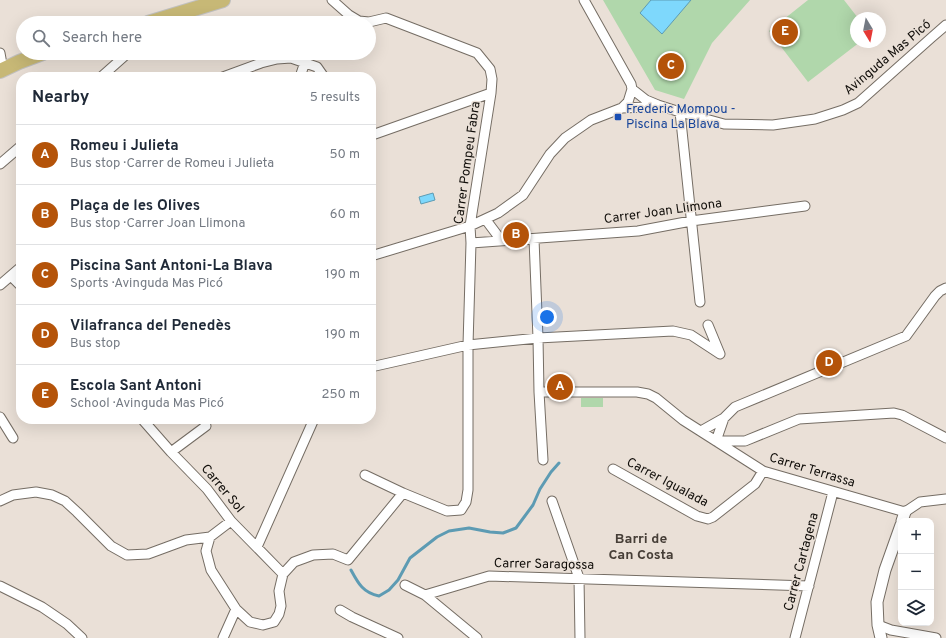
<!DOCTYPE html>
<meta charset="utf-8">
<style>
:root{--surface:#fff;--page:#f6f6f7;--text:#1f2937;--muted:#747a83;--line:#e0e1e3;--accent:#b45309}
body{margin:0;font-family:Overpass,sans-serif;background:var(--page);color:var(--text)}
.controls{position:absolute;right:12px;bottom:12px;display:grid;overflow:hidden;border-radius:8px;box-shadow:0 4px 16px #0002}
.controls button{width:36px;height:36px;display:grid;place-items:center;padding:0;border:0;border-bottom:1px solid var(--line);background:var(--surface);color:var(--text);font:20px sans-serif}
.compass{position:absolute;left:850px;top:12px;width:36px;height:36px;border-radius:50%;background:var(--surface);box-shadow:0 4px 16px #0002;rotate:170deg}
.you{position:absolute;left:547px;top:317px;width:14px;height:14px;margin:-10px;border:3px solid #fff;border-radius:50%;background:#1a73e8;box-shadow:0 0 0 6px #1a73e833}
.badge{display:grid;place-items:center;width:26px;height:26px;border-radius:50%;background:var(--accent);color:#fff;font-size:13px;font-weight:700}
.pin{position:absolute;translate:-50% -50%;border:2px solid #fff;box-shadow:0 1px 4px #0006}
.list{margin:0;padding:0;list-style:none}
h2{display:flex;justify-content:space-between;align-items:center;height:52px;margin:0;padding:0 16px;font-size:17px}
h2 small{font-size:13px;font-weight:400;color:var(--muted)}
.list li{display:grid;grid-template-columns:26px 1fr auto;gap:12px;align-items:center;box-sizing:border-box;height:60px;padding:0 16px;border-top:1px solid var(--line)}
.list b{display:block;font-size:15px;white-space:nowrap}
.list p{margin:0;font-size:13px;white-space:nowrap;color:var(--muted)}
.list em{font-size:13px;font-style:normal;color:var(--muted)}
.icon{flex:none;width:22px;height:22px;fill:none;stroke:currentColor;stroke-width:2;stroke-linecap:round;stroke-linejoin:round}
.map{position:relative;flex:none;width:946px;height:638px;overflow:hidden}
.search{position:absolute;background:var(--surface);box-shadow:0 4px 16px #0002;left:16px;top:16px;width:360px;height:44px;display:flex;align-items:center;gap:10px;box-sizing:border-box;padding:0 14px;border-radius:22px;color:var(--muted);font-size:15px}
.panel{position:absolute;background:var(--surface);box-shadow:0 4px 16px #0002;left:16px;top:72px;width:360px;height:352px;border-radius:16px}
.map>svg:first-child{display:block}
.green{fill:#b0d7ab}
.water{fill:#7ed8fc;stroke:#5d9bb3}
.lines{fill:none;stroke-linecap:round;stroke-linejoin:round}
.stream{stroke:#5d9bb3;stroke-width:3}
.minor-casing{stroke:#756d64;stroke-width:11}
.tertiary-casing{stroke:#756d64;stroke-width:13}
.primary-casing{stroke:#c1c0bf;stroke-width:16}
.minor{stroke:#fff;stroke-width:9}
.tertiary{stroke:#fff;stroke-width:11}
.primary{stroke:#c7b876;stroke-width:14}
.transit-dot{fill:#1a4fb4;stroke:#eae0d7;stroke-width:1.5}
.labels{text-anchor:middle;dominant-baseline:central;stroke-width:3;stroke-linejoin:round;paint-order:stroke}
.street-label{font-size:13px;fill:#110e0a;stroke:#eae0d7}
.transit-label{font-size:13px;fill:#164399;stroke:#eae0d7;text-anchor:start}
.neighbourhood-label{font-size:14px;font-weight:bold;fill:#463e37;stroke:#eae0d7}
</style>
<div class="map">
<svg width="946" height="638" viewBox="0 0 946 638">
<rect width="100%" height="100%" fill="#eae0d7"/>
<path class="green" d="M 603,0 L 750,0 L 712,43 L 684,99 L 655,90 Z
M 808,0 L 844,0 L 858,18 L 856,18 L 856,42 L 860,42 L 808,82 L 769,31 Z
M 581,398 L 603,398 L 603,407 L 581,407 Z"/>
<path class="water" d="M 651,0 L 691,0 L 662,34 L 640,13 Z
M 433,193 L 435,200 L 421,204 L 419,197 Z"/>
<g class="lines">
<path class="stream" d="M 351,570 C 358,583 363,593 379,596 L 389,590 L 398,580 L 410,558 L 437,537 L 449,531 L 469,528 L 490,532 L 503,533 L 516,528 L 533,505 L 540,489 L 551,472 L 559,463"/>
<g class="minor-casing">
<path id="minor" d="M 332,0 L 349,15 L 359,21 L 369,22 L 386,18 L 477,53 L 490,69 L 492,79 L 491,93 L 470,226 L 471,243 L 468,345 L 468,490 L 466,502 L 461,510 L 447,511 L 403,493 L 365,475
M 584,0 L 631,84 L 632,89
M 0,53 L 3,70
M 101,77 L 128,53
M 223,77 L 261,63 L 277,59 L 291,58 L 317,67 L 324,77
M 300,77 L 305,62
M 632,89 L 646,100 L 658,105 L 680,112 L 724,124 L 773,125 L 815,119 L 843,110 L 858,103 L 931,38 L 946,25
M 622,108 L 628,102 L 632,89
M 680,112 L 700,302
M 371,134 L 375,134 L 491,93
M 0,164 L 21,146
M 486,220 L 501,240
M 534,239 L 538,338 L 539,392 L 543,460
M 471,243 L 638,231 L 691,221 L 805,206
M 371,256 L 470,226 L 498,213 L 523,195 L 550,154 L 565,138 L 591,120 L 622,108 L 647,107 L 657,106
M 11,276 L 21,286
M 0,285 L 21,267
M 371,367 L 468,345 L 538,338 L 673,331 L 691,335 L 720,354 L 708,325
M 539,392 L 637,392 L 648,394 L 656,398 L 683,420 L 763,471 L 905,512 L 920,502 L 946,499
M 0,417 L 13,438
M 142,419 L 171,452 L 207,489 L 231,521 L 283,574
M 701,431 L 724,418 L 735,407 L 906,336 L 935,296 L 940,291 L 946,288
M 716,441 L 745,441 L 799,419 L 894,413 L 902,415 L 946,438
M 716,441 L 724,418
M 171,452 L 206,426
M 613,469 L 697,516 L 708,519 L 713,517 L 755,484 L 763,471
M 0,501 L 13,495 L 36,492 L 52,495 L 65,501 L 77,512 L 111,546 L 127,555 L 148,554 L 186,540 L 210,537 L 231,521
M 552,501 L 579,578 L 580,638
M 210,537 L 206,551 L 211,570 L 236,609 L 250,622 L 263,625 L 274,622 L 279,614 L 281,606 L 279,591 L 283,574 L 294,562 L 313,555 L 333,554 L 348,560 L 403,493
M 257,547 L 314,419
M 405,585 L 425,595 L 477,638
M 0,586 L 42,607 L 67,624 L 82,638
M 425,595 L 489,576 L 809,586
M 340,610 L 352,617 L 398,638
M 878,625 L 891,630 L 936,638
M 223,638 L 236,609
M 795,638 L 833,492"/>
</g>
<g class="tertiary-casing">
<path id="tertiary" d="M 902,521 L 905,512
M 881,638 L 878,625 L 877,602 L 885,570 L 901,525"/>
</g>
<g class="primary-casing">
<path id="primary" d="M 148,23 L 223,0
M 0,71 L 19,62 L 43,53"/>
</g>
<use href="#minor" class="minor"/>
<use href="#tertiary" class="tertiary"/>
<use href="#primary" class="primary"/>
</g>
<rect class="transit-dot" x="614" y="113" width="8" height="8" rx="2"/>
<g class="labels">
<g class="street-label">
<text transform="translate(888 58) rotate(-40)">Avinguda Mas Picó</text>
<text transform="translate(468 163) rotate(-82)">Carrer Pompeu Fabra</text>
<text transform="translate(663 212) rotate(-8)">Carrer Joan Llimona</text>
<text transform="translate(812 471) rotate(17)">Carrer Terrassa</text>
<text transform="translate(667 483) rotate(28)">Carrer Igualada</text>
<text transform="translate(222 489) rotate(50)">Carrer Sol</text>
<text transform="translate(802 562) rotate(-75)">Carrer Cartagena</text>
<text transform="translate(544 565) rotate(1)">Carrer Saragossa</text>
</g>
<g class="transit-label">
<text x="626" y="110">Frederic Mompou -<tspan x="626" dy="15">Piscina La Blava</tspan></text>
</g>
<g class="neighbourhood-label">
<text x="641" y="539">Barri de<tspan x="641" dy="16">Can Costa</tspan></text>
</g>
</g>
</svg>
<div class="controls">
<button>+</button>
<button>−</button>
<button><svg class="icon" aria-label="layers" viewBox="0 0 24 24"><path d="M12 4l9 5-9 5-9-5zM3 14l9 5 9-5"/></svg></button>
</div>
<svg class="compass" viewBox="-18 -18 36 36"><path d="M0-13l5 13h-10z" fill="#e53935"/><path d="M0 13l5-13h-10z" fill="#747a83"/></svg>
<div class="you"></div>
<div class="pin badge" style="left:560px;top:387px">A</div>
<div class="pin badge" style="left:516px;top:235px">B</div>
<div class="pin badge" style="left:671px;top:66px">C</div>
<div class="pin badge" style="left:829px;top:363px">D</div>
<div class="pin badge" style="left:785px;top:32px">E</div>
<div class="search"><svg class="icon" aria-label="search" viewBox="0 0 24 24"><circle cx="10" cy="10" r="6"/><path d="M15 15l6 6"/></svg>Search here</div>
<section class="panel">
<h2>Nearby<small>5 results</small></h2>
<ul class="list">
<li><span class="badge">A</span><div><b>Romeu i Julieta</b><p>Bus stop · Carrer de Romeu i Julieta</p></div><em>50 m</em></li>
<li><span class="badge">B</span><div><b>Plaça de les Olives</b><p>Bus stop · Carrer Joan Llimona</p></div><em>60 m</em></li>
<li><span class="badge">C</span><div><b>Piscina Sant Antoni-La Blava</b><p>Sports · Avinguda Mas Picó</p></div><em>190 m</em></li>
<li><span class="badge">D</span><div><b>Vilafranca del Penedès</b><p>Bus stop</p></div><em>190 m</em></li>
<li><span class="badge">E</span><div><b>Escola Sant Antoni</b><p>School · Avinguda Mas Picó</p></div><em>250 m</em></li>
</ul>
</section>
</div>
